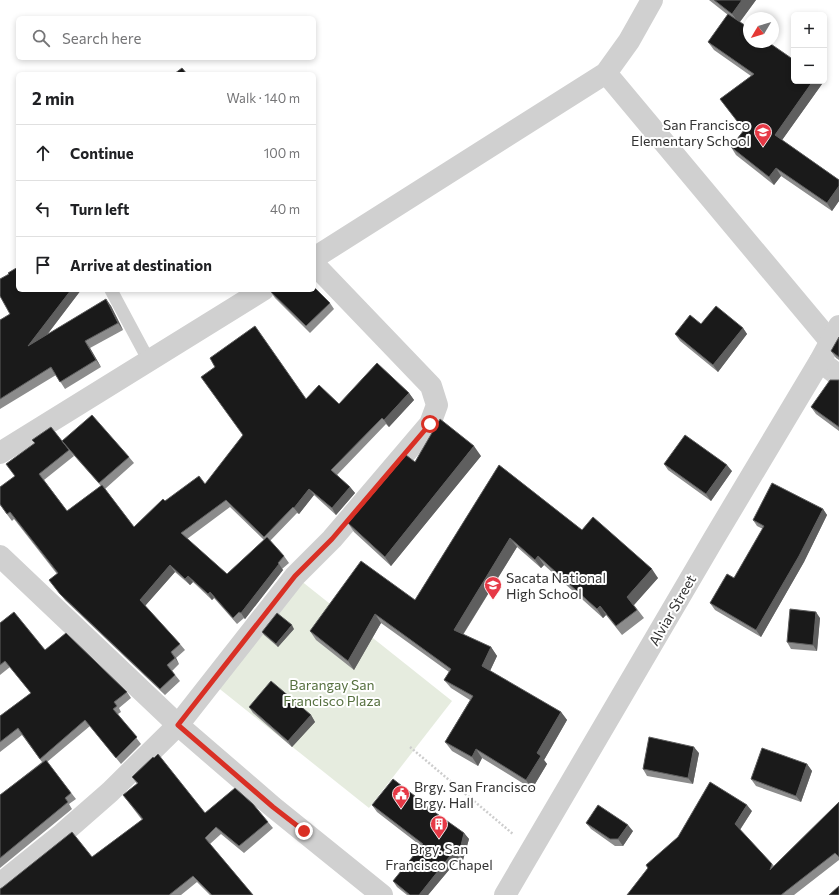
<!DOCTYPE html>
<meta charset="utf-8">
<style>
:root{--surface:#fff;--page:#f6f6f6;--text:#202124;--muted:#757577;--line:#e0e0e0}
body{margin:0;font-family:Commissioner,sans-serif;background:var(--page);color:var(--text)}
.controls{position:absolute;right:12px;top:12px;display:grid;overflow:hidden;border-radius:6px;box-shadow:0 2px 6px #0003}
.controls button{width:36px;height:36px;display:grid;place-items:center;padding:0;border:0;border-bottom:1px solid var(--line);background:var(--surface);color:var(--text);font:20px sans-serif}
.compass{position:absolute;left:743px;top:12px;width:36px;height:36px;border-radius:50%;background:var(--surface);box-shadow:0 2px 6px #0003;rotate:232deg}
.stop{position:absolute;width:12px;height:12px;margin:-9px;border:3px solid #d93025;border-radius:50%;background:#fff}
.stop.end{background:#d93025;border-color:#fff;box-shadow:0 1px 4px #0008}
.list{margin:0;padding:0;list-style:none}
h2{display:flex;justify-content:space-between;align-items:center;height:52px;margin:0;padding:0 16px;font-size:17px}
h2 small{font-size:13px;font-weight:400;color:var(--muted)}
.list li{display:grid;grid-template-columns:26px 1fr auto;gap:12px;align-items:center;box-sizing:border-box;height:56px;padding:0 16px;border-top:1px solid var(--line)}
.list b{display:block;font-size:15px;white-space:nowrap}
.list em{font-size:13px;font-style:normal;color:var(--muted)}
.icon{flex:none;width:22px;height:22px;fill:none;stroke:currentColor;stroke-width:2;stroke-linecap:round;stroke-linejoin:round}
.map{position:relative;flex:none;width:839px;height:895px;overflow:hidden}
.search{position:absolute;background:var(--surface);box-shadow:0 2px 6px #0003;left:16px;top:16px;width:300px;height:44px;display:flex;align-items:center;gap:10px;box-sizing:border-box;padding:0 14px;border-radius:6px;color:var(--muted);font-size:15px}
.panel{position:absolute;background:var(--surface);box-shadow:0 2px 6px #0003;left:16px;top:72px;width:300px;height:220px;border-radius:6px}
.map>svg:first-child{display:block}
.green{fill:#e6ecdf}
.lines{fill:none;stroke-linecap:round;stroke-linejoin:round}
.path{stroke:#cdcdcd;stroke-width:2.5;stroke-dasharray:2 2;stroke-linecap:butt}
.service{stroke:#d0d0d0;stroke-width:13}
.minor{stroke:#d0d0d0;stroke-width:22}
.tertiary{stroke:#d0d0d0;stroke-width:22}
.wall{fill:#8c8c8c;fill-rule:evenodd}
.shaded-wall{fill:#5f5f5f}
.building{fill:#1a1a1a;stroke:#5f5f5f}
.route{stroke:#d93025;stroke-width:5}
.labels{text-anchor:middle;dominant-baseline:central;stroke-width:4;stroke-linejoin:round;paint-order:stroke}
.poi-label{font-size:14px;fill:#333;stroke:#fff;text-anchor:start}
.street-label{font-size:14px;fill:#333;stroke:#fff}
.park-label{font-size:14px;fill:#56703f;stroke:#fff}
</style>
<div class="map">
<svg width="839" height="895" viewBox="0 0 839 895">
<rect width="100%" height="100%" fill="#fff"/>
<path class="green" d="M 295,576 L 452,701 L 369,808 L 211,682 Z"/>
<g class="lines">
<path class="path" d="M 410,747 L 513,834"/>
<path class="service" d="M 111,290 L 149,361"/>
<path class="minor" d="M 606,73 L 629,41 L 652,0
M 314,258 L 606,73 L 830,341
M 820,361 L 839,376
M 0,453 L 263,290
M 0,556 L 178,725 L 273,807 L 382,895
M 0,884 L 62,834 L 110,792 L 178,725 L 295,576 L 332,539 L 430,424 L 437,405 L 431,386 L 314,264"/>
<path class="tertiary" d="M 505,895 L 713,540 L 820,361 L 839,326"/>
</g>
<path class="wall" d="M 709,0 L 756,0 L 740,22 L 822,84 L 782,140 L 839,180 L 839,201 L 832,211 L 781,176 L 774,185 L 736,155 L 731,147 L 744,130 L 720,99 L 751,76 L 714,50 L 708,42 L 728,15 Z
M 18,290 L 81,290 L 47,335 L 106,299 L 111,306 L 123,330 L 90,348 L 101,367 L 65,389 L 56,375 L 0,409 L 0,320 L 10,314 Z
M 270,291 L 330,303 L 334,309 L 310,333 L 275,298 Z
M 701,324 L 743,328 L 747,334 L 718,372 L 680,341 L 675,334 Z
M 839,337 L 839,360 L 836,358 L 831,351 Z
M 839,380 L 839,431 L 816,414 L 811,407 Z
M 409,393 L 414,400 L 389,427 L 386,424 L 337,475 L 350,487 L 355,493 L 336,515 L 314,495 L 299,514 L 297,513 L 270,541 L 284,556 L 289,563 L 282,569 L 283,570 L 245,619 L 244,618 L 237,624 L 214,598 L 212,600 L 193,582 L 190,585 L 175,572 L 145,606 L 180,644 L 185,650 L 176,658 L 179,664 L 172,671 L 180,681 L 165,695 L 65,600 L 49,580 L 57,574 L 14,519 L 12,521 L 0,505 L 15,476 L 64,443 L 129,457 L 134,463 L 105,489 L 134,527 L 165,501 L 205,484 L 306,399 L 339,404 ZM 70,451 L 101,486 L 67,511 L 44,480 L 74,456 ZM 230,507 L 264,540 L 227,574 L 187,539 Z
M 481,456 L 391,566 L 354,532 L 348,523 L 415,462 Z
M 664,464 L 732,471 L 711,501 L 668,470 Z
M 499,465 L 582,530 L 658,578 L 634,605 L 644,618 L 622,635 L 606,615 L 603,618 L 544,565 L 541,568 L 517,547 L 463,635 L 491,647 L 497,656 L 490,671 L 561,712 L 567,720 L 544,760 L 547,764 L 532,789 L 482,758 L 478,766 L 452,751 L 445,742 L 470,700 L 451,688 L 444,680 L 449,672 L 381,623 L 354,670 L 316,640 L 310,631 L 415,600 Z
M 823,509 L 827,515 L 804,562 L 761,637 L 715,610 L 710,603 L 734,578 L 763,529 L 757,526 L 753,520 Z
M 820,618 L 817,651 L 791,649 L 787,642 Z
M 0,623 L 45,650 L 127,692 L 131,698 L 119,708 L 121,712 L 118,714 L 141,744 L 121,764 L 90,726 L 47,762 L 76,799 L 69,804 L 72,809 L 0,868 L 0,795 L 42,762 L 22,735 L 0,752 L 0,716 L 31,693 L 10,667 L 0,675 Z
M 294,629 L 278,647 L 264,635 L 262,632 Z
M 249,707 L 311,715 L 315,722 L 292,747 L 253,713 Z
M 699,753 L 693,784 L 647,776 L 643,769 Z
M 807,764 L 812,771 L 801,802 L 756,786 L 751,779 Z
M 132,777 L 205,813 L 268,822 L 273,828 L 244,853 L 221,834 L 210,844 L 253,895 L 210,895 L 197,882 L 181,895 L 0,895 L 92,857 L 142,820 L 123,795 L 137,784 Z
M 420,800 L 423,805 L 464,833 L 469,839 L 463,860 L 459,858 L 428,895 L 407,895 L 397,887 L 393,881 L 421,846 L 377,812 L 372,805 Z
M 839,802 L 839,860 L 794,895 L 627,895 L 648,868 L 752,811 L 740,830 L 774,866 Z
M 586,823 L 633,831 L 623,846 L 615,846 L 591,829 Z"/>
<path class="shaded-wall" d="M 742,0 L 756,0 L 739,23 L 732,14 Z
M 813,81 L 820,81 L 822,84 L 780,143 L 775,135 Z
M 776,168 L 781,176 L 774,185 L 769,177 Z
M 839,186 L 839,201 L 832,211 L 827,203 Z
M 71,290 L 81,290 L 33,353 L 28,346 Z
M 106,299 L 111,306 L 123,330 L 118,323 Z
M 743,328 L 747,334 L 718,372 L 713,365 Z
M 85,341 L 90,348 L 101,367 L 96,360 Z
M 409,393 L 414,400 L 389,427 L 384,420 Z
M 474,446 L 481,456 L 391,566 L 385,557 Z
M 727,465 L 732,471 L 711,501 L 706,494 Z
M 350,487 L 355,493 L 336,515 L 332,508 Z
M 309,489 L 314,495 L 299,514 L 294,508 Z
M 823,509 L 827,515 L 804,562 L 761,637 L 756,630 Z
M 510,538 L 517,547 L 460,639 L 454,630 Z
M 538,556 L 544,565 L 541,568 L 535,560 Z
M 279,564 L 283,570 L 245,619 L 241,613 Z
M 170,565 L 175,572 L 144,607 L 140,600 Z
M 652,569 L 658,578 L 633,606 L 627,597 Z
M 188,576 L 193,582 L 190,585 L 185,579 Z
M 210,592 L 214,598 L 212,600 L 208,594 Z
M 600,606 L 606,615 L 603,618 L 597,609 Z
M 816,612 L 820,618 L 817,651 L 813,645 Z
M 375,614 L 381,623 L 354,670 L 348,661 Z
M 292,625 L 294,629 L 278,647 L 276,644 Z
M 491,647 L 497,656 L 488,675 L 482,666 Z
M 171,652 L 176,658 L 179,664 Z
M 561,712 L 567,720 L 544,760 L 547,764 L 532,789 L 526,780 L 537,753 Z
M 311,715 L 315,722 L 292,747 L 288,741 Z
M 694,747 L 699,753 L 693,784 L 688,778 Z
M 476,749 L 482,758 L 478,766 L 472,757 Z
M 807,764 L 812,771 L 801,802 L 796,796 Z
M 747,805 L 752,811 L 739,831 L 735,824 Z
M 628,825 L 633,831 L 623,846 L 618,839 Z
M 464,833 L 469,839 L 463,860 L 459,854 Z
M 454,851 L 459,858 L 428,895 L 419,895 Z"/>
<path class="building" d="M 714,0 L 742,0 L 732,14 Z
M 728,14 L 749,28 L 749,42 L 768,42 L 794,60 L 794,81 L 813,81 L 775,135 L 839,180 L 839,186 L 827,203 L 776,168 L 769,177 L 731,147 L 744,130 L 720,99 L 754,74 L 708,42 Z
M 182,68 L 187,74 L 174,74 Z
M 18,267 L 18,290 L 71,290 L 28,346 L 106,299 L 118,323 L 85,341 L 96,360 L 60,382 L 51,367 L 0,399 L 0,320 L 10,314 L 0,296 L 0,279 L 9,274 L 8,273 Z
M 314,287 L 330,303 L 306,326 L 270,291 L 272,290 L 314,290 Z
M 716,306 L 743,328 L 713,365 L 675,334 L 690,315 L 701,324 Z
M 255,326 L 306,399 L 319,385 L 339,404 L 377,363 L 409,393 L 384,420 L 382,418 L 331,470 L 350,487 L 332,508 L 309,489 L 294,508 L 293,507 L 264,537 L 226,500 L 181,533 L 227,574 L 267,537 L 284,556 L 278,563 L 279,564 L 241,613 L 239,612 L 233,618 L 210,592 L 208,594 L 188,576 L 185,579 L 170,565 L 140,600 L 180,644 L 171,652 L 175,658 L 167,665 L 175,675 L 160,689 L 60,594 L 49,580 L 58,573 L 10,512 L 7,514 L 0,504 L 0,487 L 15,476 L 6,464 L 35,443 L 32,440 L 51,427 L 69,450 L 39,474 L 67,511 L 102,485 L 134,527 L 163,499 L 165,501 L 199,476 L 205,484 L 243,435 L 201,377 L 215,367 L 210,358 Z
M 839,337 L 839,357 L 831,351 Z
M 830,380 L 839,380 L 839,427 L 811,407 Z
M 92,415 L 129,457 L 99,483 L 62,441 Z
M 440,419 L 474,446 L 385,557 L 348,523 L 406,455 L 415,462 Z
M 685,435 L 727,465 L 706,494 L 664,464 Z
M 499,465 L 582,530 L 593,517 L 652,569 L 627,597 L 637,610 L 616,626 L 600,606 L 597,609 L 538,556 L 535,560 L 510,538 L 454,630 L 491,647 L 482,666 L 561,712 L 537,753 L 541,756 L 526,780 L 476,749 L 472,757 L 445,742 L 473,696 L 444,680 L 451,669 L 375,614 L 348,661 L 310,631 L 361,561 L 415,600 Z
M 772,483 L 823,509 L 799,556 L 756,630 L 710,603 L 727,574 L 734,578 L 764,526 L 753,520 Z
M 790,609 L 816,612 L 813,645 L 787,642 Z
M 14,612 L 45,650 L 66,633 L 127,692 L 114,702 L 117,706 L 113,709 L 137,737 L 116,758 L 85,720 L 40,759 L 18,728 L 0,742 L 0,716 L 31,693 L 5,661 L 0,665 L 0,623 Z
M 277,613 L 292,625 L 276,644 L 262,632 Z
M 271,681 L 311,715 L 288,741 L 249,707 Z
M 649,737 L 694,747 L 688,778 L 643,769 Z
M 762,748 L 807,764 L 796,796 L 751,779 Z
M 158,754 L 205,813 L 235,788 L 253,804 L 268,822 L 239,846 L 216,827 L 205,838 L 253,895 L 212,895 L 193,876 L 169,895 L 0,895 L 0,889 L 3,887 L 72,832 L 92,857 L 143,819 L 123,795 L 138,783 L 132,777 L 153,757 L 154,758 Z
M 46,760 L 71,793 L 65,798 L 68,802 L 0,858 L 0,795 Z
M 393,779 L 420,800 L 419,801 L 464,833 L 459,854 L 454,851 L 419,895 L 410,895 L 393,881 L 423,844 L 372,805 Z
M 710,782 L 747,805 L 735,824 L 772,864 L 770,870 L 839,802 L 839,857 L 835,853 L 781,895 L 627,895 L 648,868 L 646,865 L 678,837 Z
M 598,805 L 628,825 L 618,839 L 610,839 L 586,823 Z
M 839,886 L 839,895 L 829,895 Z"/>
<g class="lines">
<path class="route" d="M 304,831 L 273,807 L 178,725 L 295,576 L 332,539 L 430,424"/>
</g>
<defs>
<g id="school-pin" transform="scale(0.9)"><path d="M0 17L-7.5 6A9.5 9.5 0 1 1 7.5 6Z" fill="#e63946" stroke="#fff"/><path d="M0-5L7-2L0 1L-7-2ZM-4 1L0 2.5L4 1V4Q0 6-4 4Z" fill="#fff"/></g>
<g id="civic-pin" transform="scale(0.9)"><path d="M0 17L-7.5 6A9.5 9.5 0 1 1 7.5 6Z" fill="#e63946" stroke="#fff"/><path d="M-.6-6.5H3V-4.5H.6V-3L4-1V1h2V6H-6V1h2V-1L-.6-3ZM-1.2 2.5V6h2.4V2.5Z" fill="#fff"/></g>
<g id="building-pin" transform="scale(0.9)"><path d="M0 17L-7.5 6A9.5 9.5 0 1 1 7.5 6Z" fill="#e63946" stroke="#fff"/><path d="M-4-6H4V6H1V3H-1V6H-4ZM-2.5-4.3h1.7v1.8h-1.7ZM.8-4.3h1.7v1.8H.8ZM-2.5-1h1.7V.8h-1.7ZM.8-1h1.7V.8H.8Z" fill="#fff"/></g>
</defs>
<g fill-rule="evenodd">
<use href="#school-pin" x="763" y="132"/>
<use href="#school-pin" x="493" y="585"/>
<use href="#civic-pin" x="401" y="794"/>
<use href="#building-pin" x="439" y="824"/>
</g>
<g class="labels">
<g class="poi-label">
<text x="750" y="124" text-anchor="end">San Francisco<tspan x="750" dy="16">Elementary School</tspan></text>
<text x="506" y="577">Sacata National<tspan x="506" dy="16">High School</tspan></text>
<text x="414" y="786">Brgy. San Francisco<tspan x="414" dy="16">Brgy. Hall</tspan></text>
<text x="439" y="848" text-anchor="middle">Brgy. San<tspan x="439" dy="16">Francisco Chapel</tspan></text>
</g>
<g class="street-label">
<text transform="translate(672 610) rotate(-60)">Alviar Street</text>
</g>
<g class="park-label">
<text x="332" y="684">Barangay San<tspan x="332" dy="16">Francisco Plaza</tspan></text>
</g>
</g>
</svg>
<div class="controls">
<button>+</button>
<button>−</button>
</div>
<svg class="compass" viewBox="-18 -18 36 36"><path d="M0-13l5 13h-10z" fill="#e53935"/><path d="M0 13l5-13h-10z" fill="#757577"/></svg>
<div class="stop" style="left:430px;top:424px"></div>
<div class="stop end" style="left:304px;top:831px"></div>
<div class="search"><svg class="icon" aria-label="search" viewBox="0 0 24 24"><circle cx="10" cy="10" r="6"/><path d="M15 15l6 6"/></svg>Search here</div>
<section class="panel">
<h2>2 min<small>Walk · 140 m</small></h2>
<ul class="list">
<li><svg class="icon" aria-label="ahead" viewBox="0 0 24 24"><path d="M12 20V5M6 11l6-6 6 6"/></svg><div><b>Continue</b></div><em>100 m</em></li>
<li><svg class="icon" aria-label="left" viewBox="0 0 24 24"><path d="M17 20v-9H6M10 6l-5 5 5 5"/></svg><div><b>Turn left</b></div><em>40 m</em></li>
<li><svg class="icon" aria-label="arrive" viewBox="0 0 24 24"><path d="M6 21V4h12l-3 4 3 4H6"/></svg><div><b>Arrive at destination</b></div></li>
</ul>
</section>
</div>
